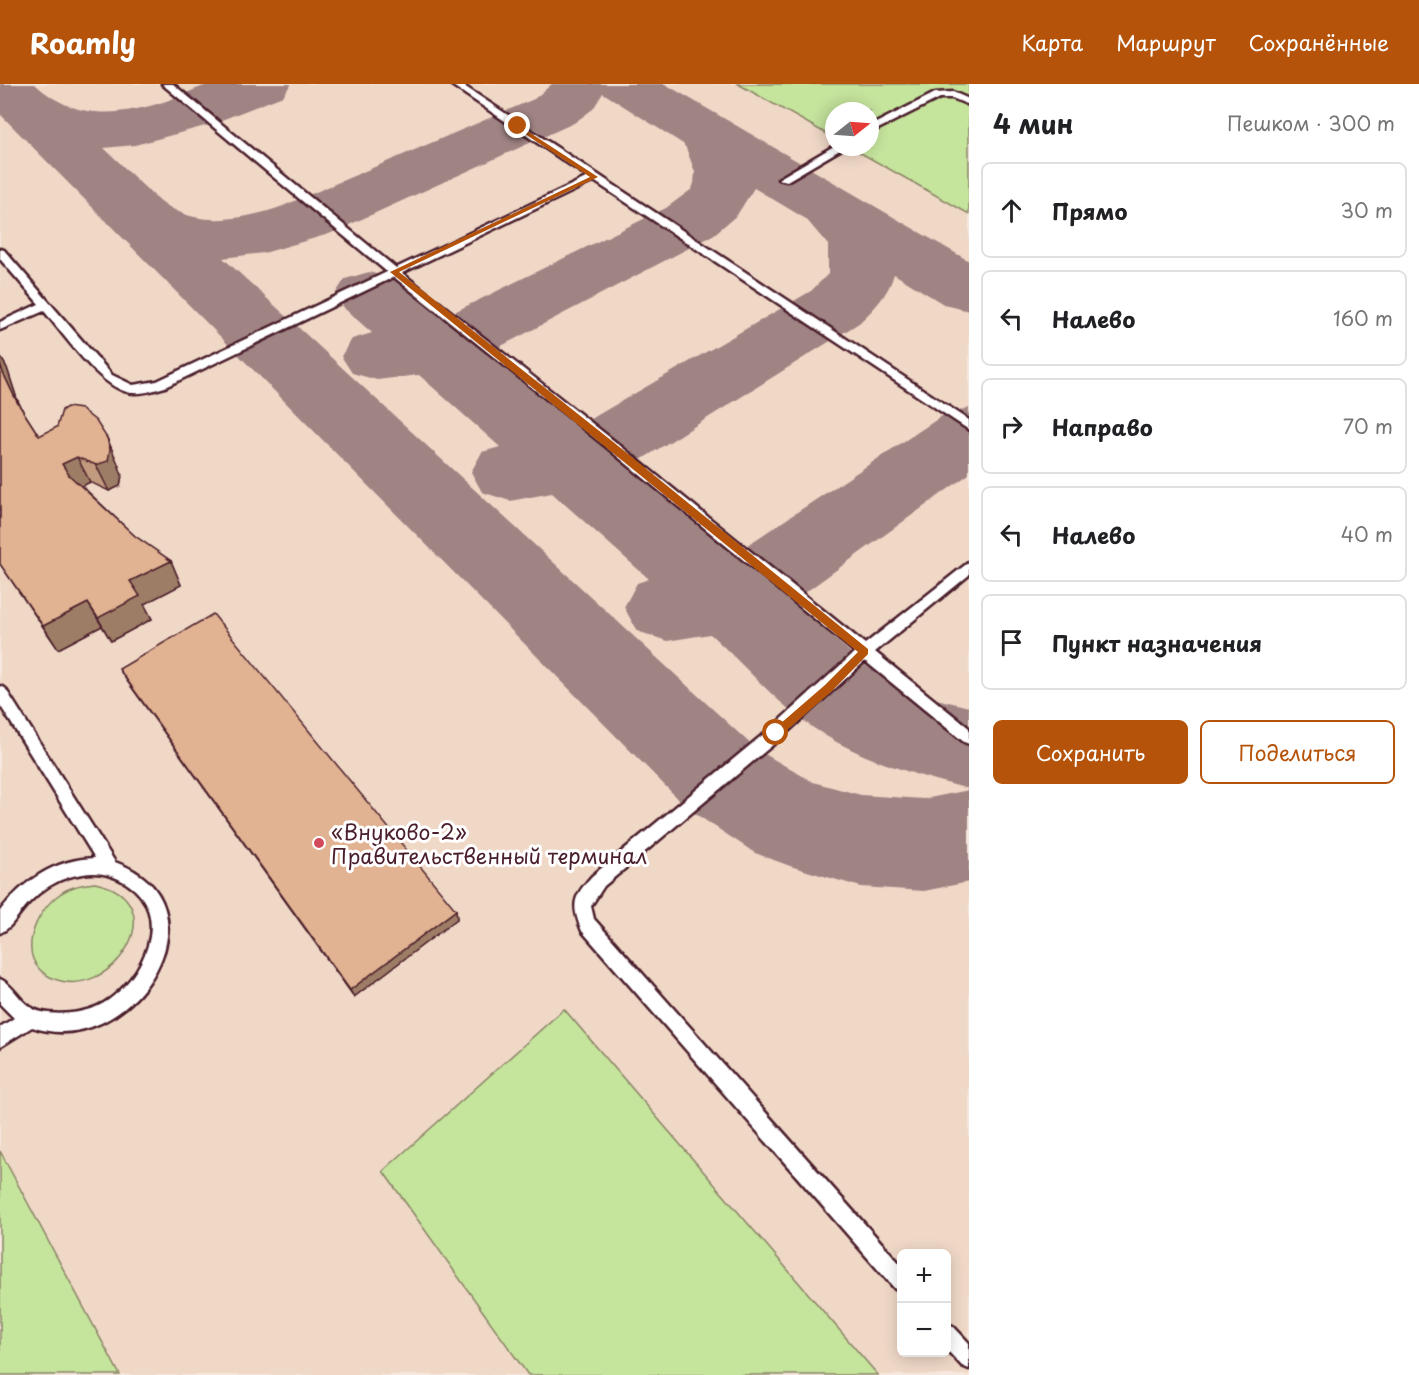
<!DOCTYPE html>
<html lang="ru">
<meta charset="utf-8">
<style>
:root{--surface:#fff;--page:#f2f2f2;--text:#202124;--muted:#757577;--line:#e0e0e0;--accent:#b45309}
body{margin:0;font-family:"Playpen Sans",sans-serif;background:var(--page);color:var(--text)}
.controls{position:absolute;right:18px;bottom:18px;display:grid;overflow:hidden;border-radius:9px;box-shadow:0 3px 15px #0003}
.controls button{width:54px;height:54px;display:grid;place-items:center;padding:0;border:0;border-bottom:2px solid var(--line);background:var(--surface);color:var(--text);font:30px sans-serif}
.compass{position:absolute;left:825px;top:18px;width:54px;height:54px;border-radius:50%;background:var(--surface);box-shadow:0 3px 15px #0003;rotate:73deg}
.stop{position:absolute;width:18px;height:18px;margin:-14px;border:4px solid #b45309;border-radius:50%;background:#fff}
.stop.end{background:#b45309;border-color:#fff;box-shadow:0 2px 6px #0008}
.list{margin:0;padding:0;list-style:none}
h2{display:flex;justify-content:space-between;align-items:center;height:78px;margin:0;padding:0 24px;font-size:26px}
h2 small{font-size:20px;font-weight:400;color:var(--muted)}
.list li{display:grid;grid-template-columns:39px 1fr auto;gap:18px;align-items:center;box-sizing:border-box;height:96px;margin:0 12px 12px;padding:0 12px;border:2px solid var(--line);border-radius:9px}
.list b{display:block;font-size:22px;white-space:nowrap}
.list em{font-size:20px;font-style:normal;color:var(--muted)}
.actions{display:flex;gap:12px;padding:18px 24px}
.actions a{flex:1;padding:14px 0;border:2px solid var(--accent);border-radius:9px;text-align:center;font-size:21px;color:var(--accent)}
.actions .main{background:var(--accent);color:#fff}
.icon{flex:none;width:33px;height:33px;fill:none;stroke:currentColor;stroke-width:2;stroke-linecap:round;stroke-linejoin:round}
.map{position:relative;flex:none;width:969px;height:1291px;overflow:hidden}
header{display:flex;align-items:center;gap:36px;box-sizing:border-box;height:84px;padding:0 30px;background:var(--accent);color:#fff}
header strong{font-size:28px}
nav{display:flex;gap:33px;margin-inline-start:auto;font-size:21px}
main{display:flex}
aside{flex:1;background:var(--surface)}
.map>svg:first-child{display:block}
.built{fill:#f0d8c7;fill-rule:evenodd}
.green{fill:#c5e49c;stroke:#888264;stroke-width:1.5}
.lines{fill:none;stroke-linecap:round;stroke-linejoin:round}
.taxiway{fill:#a08484;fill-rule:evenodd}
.lane-casing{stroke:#4a1f2b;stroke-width:5}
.lane{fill:#fff;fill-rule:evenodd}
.wall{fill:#c29a7e;stroke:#4a1f2b;stroke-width:1.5}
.shaded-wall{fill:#9e7d66;stroke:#4a1f2b;stroke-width:1.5}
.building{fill:#e1b392;stroke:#4a1f2b;stroke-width:1.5}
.route{fill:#b45309}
.poi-dot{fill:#d1495b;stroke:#fff;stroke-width:2}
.labels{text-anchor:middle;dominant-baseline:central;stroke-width:6;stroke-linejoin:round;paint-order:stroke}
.poi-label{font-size:21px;fill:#4a1f2b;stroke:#fff;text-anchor:start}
</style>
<header>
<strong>Roamly</strong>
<nav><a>Карта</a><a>Маршрут</a><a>Сохранённые</a></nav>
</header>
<main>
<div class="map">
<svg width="969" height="1291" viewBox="0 0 969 1291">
<rect width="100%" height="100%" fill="#f6e8de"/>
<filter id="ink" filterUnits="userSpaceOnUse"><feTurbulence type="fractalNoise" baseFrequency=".0167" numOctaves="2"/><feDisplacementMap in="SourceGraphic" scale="12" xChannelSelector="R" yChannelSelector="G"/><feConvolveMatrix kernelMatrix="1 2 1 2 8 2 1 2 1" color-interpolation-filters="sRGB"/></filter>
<g filter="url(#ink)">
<path class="built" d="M 0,0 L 969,0 L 969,1291 L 0,1291 ZM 834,27 L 870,27 L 870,63 L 834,63 ZM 902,1170 L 946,1170 L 946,1268 L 902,1268 Z"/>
<path class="green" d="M 738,0 L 969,0 L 969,130 L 850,63 L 870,63 L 870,27 L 834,27 L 834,54 Z
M 95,799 C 179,816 111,923 50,893 C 14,875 35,827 60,810 C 70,802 82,801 95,799 Z
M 564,925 L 878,1291 L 528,1291 L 383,1087 Z
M 0,1067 L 120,1291 L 0,1291 Z"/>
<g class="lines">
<path class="taxiway" d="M 0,0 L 35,0 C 75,37 119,33 169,16 C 183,11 198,3 212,0 C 232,0 270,0 291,0 L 283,12 L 209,41 L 135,61 L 104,64 C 124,82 144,105 166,121 C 200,144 247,135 283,122 L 534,15 L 552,0 L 665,0 L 969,177 L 969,227 L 945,221 L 894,190 C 888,211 875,224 859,239 L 628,384 L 734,470 L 942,332 L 969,324 L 969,390 L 792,518 L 865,581 L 920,611 L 969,623 L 969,705 C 911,690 849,672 801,635 C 769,611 740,577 710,550 L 667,557 L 637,547 L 624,523 L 637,499 L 649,495 L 552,409 L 510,417 L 482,408 L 471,388 L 482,368 L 500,363 L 419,291 L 377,296 L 352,289 L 341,272 L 352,255 L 372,249 L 345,225 L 335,210 L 345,195 L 369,188 L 393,195 L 442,234 L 666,124 L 692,105 L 694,99 L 695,88 L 686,64 L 683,60 L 603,9 L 593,25 L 574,39 L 329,150 L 264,169 L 223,174 L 756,665 L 813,698 L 861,711 L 924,715 L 969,706 L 969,798 L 924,807 L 861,803 L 790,782 L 755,769 L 688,725 L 0,30 ZM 754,104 L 806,135 L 828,161 L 828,190 L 811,207 L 577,343 L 486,270 L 712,152 L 737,131 Z"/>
<g class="lane-casing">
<path id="lane" d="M 162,0 L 173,0 L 396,184 L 588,93 L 450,0 L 461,0 L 969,336 L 969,346 L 594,97 L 402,189 L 613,356 L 865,560 L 969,478 L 969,491 L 875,568 L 969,644 L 969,660 L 964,658 L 865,577 L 781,654 L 604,802 L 591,822 L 594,835 L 902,1182 L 902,1208 L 895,1205 L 582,847 C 571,821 573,813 592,792 L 771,644 L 855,568 L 605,362 L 394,193 L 165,303 C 155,306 144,310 133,309 C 102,307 64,250 44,227 L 0,246 L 0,238 L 39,220 L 0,175 L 0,165 L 4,166 L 112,291 L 133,301 L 157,297 L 387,188 Z
M 953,8 L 969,15 L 969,21 L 952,14 L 940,14 L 870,49 L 870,42 L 935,9 Z
M 834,62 L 845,63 L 787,97 L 778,95 Z
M 0,602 L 5,604 L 115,778 C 232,820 131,978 32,943 L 0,963 L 0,943 L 14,934 L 0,920 L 0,895 C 16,902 20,923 42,928 C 61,932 87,929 104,919 C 143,895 175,830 126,799 C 113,791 98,787 83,790 C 58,793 37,808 22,827 C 15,835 10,845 0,849 L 0,827 C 23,797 55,775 95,774 L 0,621 Z
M 946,1239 L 953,1242 L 969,1259 L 969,1285 L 962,1282 L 946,1265 Z"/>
</g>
<use href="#lane" class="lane"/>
</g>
<path class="wall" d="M 0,272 L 7,284 L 17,315 L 23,327 L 39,352 L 107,354 L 118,380 L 122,391 L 120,402 L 109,407 L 90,398 L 82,402 L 135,452 L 171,477 L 181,501 L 144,520 L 152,535 L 111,557 L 102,542 L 58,565 L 0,480 Z
M 119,585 L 456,826 L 457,835 L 354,913 L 127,597 Z"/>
<path class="shaded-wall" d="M 0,272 L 7,284 L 17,315 L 31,344 L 17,318 L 3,289 L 0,280 Z
M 107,354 L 118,380 L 122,391 L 120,402 L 109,407 L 96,381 Z
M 77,373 L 90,398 L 75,406 L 62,380 Z
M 171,477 L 181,501 L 144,520 L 152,535 L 111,557 L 98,534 L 130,497 Z
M 88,519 L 102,542 L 58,565 L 43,542 Z
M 456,826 L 457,835 L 354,913 L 350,906 Z"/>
<path class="building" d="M 0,280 L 3,289 L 17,318 L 39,352 L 57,343 L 62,326 L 67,323 L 81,325 L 96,337 L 107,354 L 110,365 L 108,377 L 96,381 L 77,373 L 62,380 L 69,391 L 135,452 L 171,477 L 130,497 L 140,512 L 98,534 L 88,519 L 43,542 L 0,480 Z
M 213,530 L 456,826 L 350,906 L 119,585 Z"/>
</g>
<path class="route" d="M 518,41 L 598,93 L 399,188 L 612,357 L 868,565 L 868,570 L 832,607 L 780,652 L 773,652 L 773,646 L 825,601 L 858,568 L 390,188 L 590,93 L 516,44 Z"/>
<circle class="poi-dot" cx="319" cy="759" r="6"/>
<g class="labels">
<g class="poi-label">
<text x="331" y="747">«Внуково-2»<tspan x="331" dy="24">Правительственный терминал</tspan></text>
</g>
</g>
</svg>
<div class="controls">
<button>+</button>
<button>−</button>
</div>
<svg class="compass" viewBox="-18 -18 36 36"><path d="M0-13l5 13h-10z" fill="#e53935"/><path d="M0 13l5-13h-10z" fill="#757577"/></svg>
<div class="stop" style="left:776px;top:649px"></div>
<div class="stop end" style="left:518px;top:42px"></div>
</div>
<aside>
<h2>4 мин<small>Пешком · 300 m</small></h2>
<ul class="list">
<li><svg class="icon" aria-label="ahead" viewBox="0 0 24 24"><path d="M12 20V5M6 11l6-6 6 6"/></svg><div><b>Прямо</b></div><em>30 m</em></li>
<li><svg class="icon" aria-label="left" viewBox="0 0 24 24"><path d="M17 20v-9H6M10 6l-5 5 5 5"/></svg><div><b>Налево</b></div><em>160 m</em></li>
<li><svg class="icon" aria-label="right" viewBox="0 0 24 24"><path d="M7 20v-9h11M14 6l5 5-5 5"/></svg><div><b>Направо</b></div><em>70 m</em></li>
<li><svg class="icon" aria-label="left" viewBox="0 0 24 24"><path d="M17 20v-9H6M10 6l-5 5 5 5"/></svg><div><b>Налево</b></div><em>40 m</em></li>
<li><svg class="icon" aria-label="arrive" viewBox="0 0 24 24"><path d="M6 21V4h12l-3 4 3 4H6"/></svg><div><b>Пункт назначения</b></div></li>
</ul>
<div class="actions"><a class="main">Сохранить</a><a>Поделиться</a></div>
</aside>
</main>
